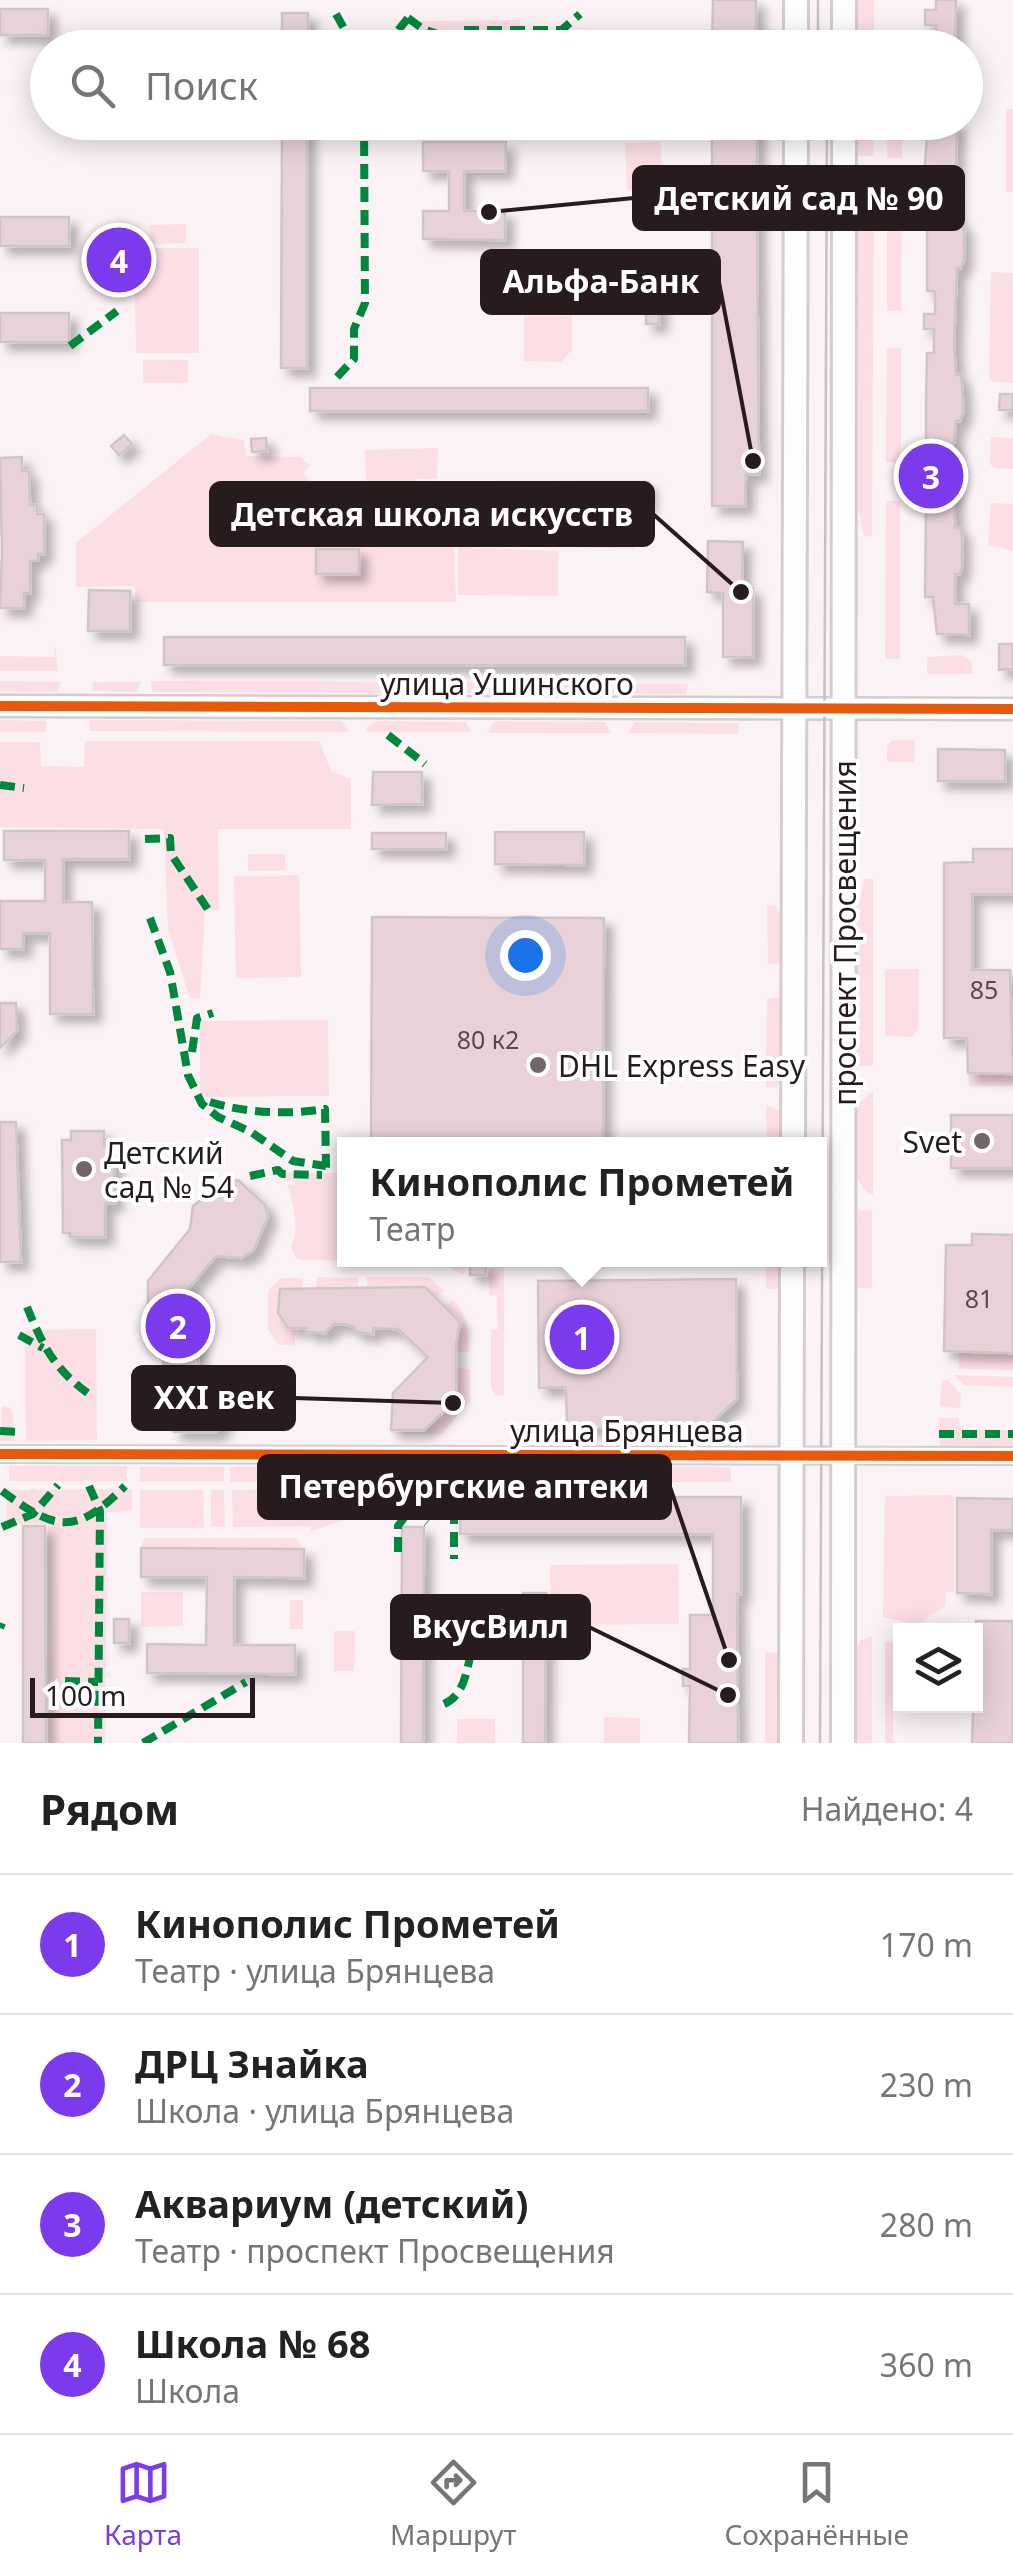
<!DOCTYPE html>
<html lang="ru">
<meta charset="utf-8">
<style>
:root{--surface:#fff;--page:#f6f6f6;--text:#222;--muted:#767676;--line:#e0e0e0;--accent:#7c3aed}
body{margin:0;font-family:"Noto Sans",sans-serif;background:var(--page);color:var(--text)}
.controls{position:absolute;right:30px;bottom:30px;display:grid;overflow:hidden;border-radius:0px;box-shadow:0 5px 25px #0003}
.controls button{width:90px;height:90px;display:grid;place-items:center;padding:0;border:0;border-bottom:2px solid var(--line);background:var(--surface);color:var(--text);font:50px sans-serif}
.scale{position:absolute;left:30px;bottom:25px;width:225px;box-sizing:border-box;padding-left:10px;border:5px solid #281b1e;border-top:0;font-size:28px;line-height:35px;white-space:nowrap;color:#281b1e;-webkit-text-stroke:8px #fff;paint-order:stroke}
.you{position:absolute;left:525px;top:955px;width:35px;height:35px;margin:-25px;border:8px solid #fff;border-radius:50%;background:#1a73e8;box-shadow:0 0 0 15px #1a73e833}
.badge{display:grid;place-items:center;width:65px;height:65px;border-radius:50%;background:var(--accent);color:#fff;font-size:32px;font-weight:700}
.pin{position:absolute;translate:-50% -50%;border:5px solid #fff;box-shadow:0 2px 10px #0006}
.popup{position:absolute;left:337px;top:1137px;width:490px;height:130px;box-sizing:border-box;display:grid;place-content:center;border-radius:0px;background:var(--surface);filter:drop-shadow(0 2px 8px #0005);font-size:32px;white-space:nowrap;color:var(--muted)}
.popup b{font-size:38px;color:var(--text)}
.popup::after{content:'';position:absolute;left:50%;top:100%;margin-left:-20px;border:20px solid transparent;border-top-color:var(--surface)}
.list{margin:0;padding:0;list-style:none}
h2{display:flex;justify-content:space-between;align-items:center;height:130px;margin:0;padding:0 40px;font-size:42px}
h2 small{font-size:32px;font-weight:400;color:var(--muted)}
.list li{display:grid;grid-template-columns:65px 1fr auto;gap:30px;align-items:center;box-sizing:border-box;height:140px;padding:0 40px;border-top:2px solid var(--line)}
.list b{display:block;font-size:38px;white-space:nowrap}
.list p{margin:0;font-size:32px;white-space:nowrap;color:var(--muted)}
.list em{font-size:32px;font-style:normal;color:var(--muted)}
.icon{flex:none;width:55px;height:55px;fill:none;stroke:currentColor;stroke-width:2;stroke-linecap:round;stroke-linejoin:round}
.map{position:relative;flex:none;width:1013px;height:1743px;overflow:hidden}
.search{position:absolute;background:var(--surface);box-shadow:0 5px 25px #0003;left:30px;right:30px;top:30px;height:110px;display:flex;align-items:center;gap:25px;box-sizing:border-box;padding:0 35px;border-radius:55px;color:var(--muted);font-size:38px}
.sheet{height:690px;background:var(--surface)}
nav{display:flex;justify-content:space-around;align-items:center;box-sizing:border-box;height:140px;border-top:2px solid var(--line);background:var(--surface);font-size:28px;color:var(--muted)}
nav a{display:grid;justify-items:center;gap:5px}
nav .on{color:var(--accent)}
.map>svg:first-child{display:block}
.green{fill:#fcdee5}
.building{fill:#e8d2d8;stroke:#cfc5c7;stroke-width:2.5;filter:url(#shadow)}
.lines{fill:none;stroke-linecap:round;stroke-linejoin:round}
.minor-casing{stroke:#d6cccf;stroke-width:20}
.tertiary-casing{stroke:#d6cccf;stroke-width:25}
.secondary-casing{stroke:#d6cccf;stroke-width:28}
.minor{stroke:#fefdfd;stroke-width:15}
.tertiary{stroke:#fefdfd;stroke-width:20}
.secondary{stroke:#fefdfd;stroke-width:22}
.tram{stroke:#c4c2c2;stroke-width:2.5}
.quiet{stroke:#00873e;stroke-width:8;stroke-dasharray:15 8;stroke-linecap:butt}
.cycleway-casing{stroke:#fff;stroke-width:16}
.cycleway{stroke:#e8590c;stroke-width:10}
.poi-dot{fill:#726669;stroke:#fff;stroke-width:4}
.labels{text-anchor:middle;dominant-baseline:central;stroke-width:8;stroke-linejoin:round;paint-order:stroke}
.number-label{font-size:25px;fill:#58494c}
.street-label{font-size:30px;fill:#281b1e;stroke:#fff}
.poi-label{font-size:30px;fill:#281b1e;stroke:#fff;text-anchor:start}
.leader{fill:none;stroke:#281b1e;stroke-width:4}
.callout-dot{fill:#281b1e;stroke:#fff;stroke-width:4}
.callout{fill:#281b1e;stroke:#281b1e;stroke-width:4}
.callout-label{font-size:32px;text-anchor:middle;font-weight:bold;fill:#fff}
</style>
<div class="map">
<svg width="1013" height="1743" viewBox="0 0 1013 1743">
<defs>
<filter id="shadow"><feDropShadow dx="8" dy="8" stdDeviation="5" flood-color="#0004"/></filter>
</defs>
<rect width="100%" height="100%" fill="#faf2f4"/>
<path class="green" d="M 857,0 L 874,0 L 874,33 L 857,33 Z
M 520,20 L 520,47 L 418,47 L 418,21 Z
M 1006,109 L 1013,109 L 1013,192 L 1006,192 Z
M 858,123 L 874,123 L 873,156 L 858,156 Z
M 887,123 L 902,123 L 902,158 L 887,158 Z
M 661,142 L 662,189 L 627,190 L 625,143 Z
M 858,175 L 874,176 L 872,536 L 864,536 L 856,501 Z
M 887,196 L 902,196 L 901,311 L 887,311 Z
M 186,224 L 186,243 L 150,244 L 149,225 Z
M 134,248 L 199,248 L 199,353 L 136,353 Z
M 991,272 L 1013,273 L 1013,383 L 994,382 L 989,378 Z
M 524,316 L 572,316 L 572,350 L 561,362 L 524,361 Z
M 887,348 L 901,348 L 901,463 L 886,462 Z
M 143,360 L 188,360 L 188,383 L 143,383 Z
M 211,434 L 244,440 L 246,456 L 300,457 L 310,465 L 303,474 L 327,500 L 337,491 L 348,507 L 367,507 L 365,450 L 438,448 L 437,479 L 415,479 L 416,509 L 633,508 L 634,549 L 454,543 L 456,602 L 136,602 L 135,586 L 76,587 L 76,543 Z
M 991,437 L 1013,438 L 1013,469 L 994,468 L 990,464 Z
M 886,501 L 900,501 L 900,659 L 885,659 Z
M 991,503 L 1013,504 L 1013,551 L 988,545 Z
M 458,547 L 558,551 L 558,596 L 458,595 Z
M 55,643 L 58,671 L 0,671 L 0,656 L 54,657 Z
M 962,655 L 971,661 L 973,674 L 927,674 L 927,657 Z
M 0,681 L 61,682 L 57,692 L 0,691 Z
M 150,681 L 688,684 L 686,694 L 153,692 Z
M 93,682 L 141,682 L 136,692 L 92,691 Z
M 0,720 L 46,721 L 46,732 L 0,732 Z
M 90,720 L 341,721 L 349,732 L 90,731 Z
M 376,721 L 466,722 L 471,732 L 366,732 L 368,726 Z
M 494,721 L 605,722 L 611,733 L 487,733 Z
M 635,722 L 739,723 L 738,734 L 628,733 Z
M 893,740 L 915,740 L 914,762 L 887,762 L 887,746 Z
M 85,741 L 319,741 L 331,771 L 351,779 L 351,829 L 218,829 L 219,910 L 205,910 L 200,999 L 190,998 L 168,930 L 164,829 L 0,827 L 0,742 L 40,742 L 41,766 L 84,767 Z
M 248,854 L 285,854 L 285,871 L 248,871 Z
M 299,875 L 301,977 L 236,978 L 234,876 Z
M 864,879 L 873,879 L 873,1066 L 860,1066 L 855,1061 L 857,916 Z
M 767,905 L 776,906 L 782,916 L 782,963 L 768,964 Z
M 885,969 L 919,969 L 918,1029 L 912,1037 L 885,1036 Z
M 767,998 L 783,998 L 782,1078 L 777,1087 L 766,1088 Z
M 328,1020 L 329,1096 L 200,1097 L 200,1021 Z
M 968,1073 L 1013,1074 L 1013,1086 L 969,1086 Z
M 873,1091 L 873,1196 C 846,1181 856,1139 856,1112 L 859,1103 Z
M 766,1105 L 781,1111 L 782,1144 L 767,1144 Z
M 268,1158 L 281,1172 L 344,1173 L 344,1260 L 504,1260 L 504,1395 L 495,1396 L 491,1388 L 491,1330 L 498,1329 L 497,1296 L 489,1295 L 490,1262 L 466,1262 L 465,1274 L 461,1274 L 439,1262 L 300,1260 L 295,1257 L 291,1246 C 300,1233 294,1204 287,1184 L 295,1185 L 295,1181 L 285,1181 Z
M 858,1210 L 872,1211 L 872,1288 L 854,1288 Z
M 766,1260 L 781,1260 L 781,1289 L 766,1289 Z
M 317,1277 L 358,1278 L 358,1288 L 316,1288 Z
M 367,1277 L 429,1277 L 443,1290 L 436,1298 L 367,1288 Z
M 281,1278 L 303,1278 L 302,1289 L 280,1290 L 279,1317 L 285,1322 L 285,1327 L 295,1327 L 295,1346 L 278,1344 L 268,1329 L 268,1291 Z
M 453,1299 C 468,1317 469,1329 469,1352 L 455,1352 L 460,1322 L 445,1307 Z
M 96,1329 L 97,1440 L 26,1441 L 25,1330 Z
M 959,1351 L 1013,1353 L 1013,1370 L 959,1369 Z
M 455,1368 L 470,1369 L 470,1401 L 442,1434 L 391,1434 L 391,1430 L 424,1430 L 456,1400 Z
M 954,1375 L 1013,1377 L 1013,1387 L 964,1385 Z
M 942,1380 L 948,1380 L 961,1394 L 960,1408 L 940,1407 Z
M 2,1406 L 9,1407 L 13,1414 L 14,1441 L 0,1441 Z
M 939,1418 L 959,1418 L 960,1430 L 1013,1430 L 1013,1448 L 940,1447 Z
M 9,1466 L 127,1466 L 127,1481 L 9,1481 Z
M 140,1467 L 224,1467 L 224,1481 L 140,1481 Z
M 230,1467 L 364,1467 L 364,1482 L 230,1482 Z
M 378,1467 L 731,1467 L 731,1482 L 378,1482 Z
M 132,1489 L 132,1511 L 107,1512 L 105,1743 L 49,1743 L 48,1524 L 7,1524 L 6,1490 Z
M 344,1489 L 344,1520 L 311,1531 L 311,1526 L 233,1527 L 232,1490 Z
M 140,1490 L 203,1490 L 204,1528 L 140,1528 Z
M 211,1490 L 224,1490 L 225,1527 L 211,1527 Z
M 954,1495 L 954,1592 L 946,1592 L 945,1606 L 917,1625 L 883,1617 L 885,1496 Z
M 144,1538 L 295,1538 L 304,1549 L 141,1548 Z
M 678,1564 L 679,1624 L 551,1625 L 550,1565 Z
M 141,1592 L 183,1592 L 183,1626 L 141,1627 Z
M 290,1600 L 303,1600 L 303,1629 L 290,1629 Z
M 334,1631 L 355,1631 L 354,1671 L 334,1671 Z
M 872,1636 L 872,1743 L 855,1743 L 856,1647 L 861,1640 Z
M 885,1641 L 900,1645 L 900,1659 L 893,1660 L 893,1743 L 885,1743 Z
M 765,1652 L 779,1653 L 779,1743 L 765,1743 Z
M 604,1717 L 640,1718 L 640,1743 L 604,1743 Z
M 457,1719 L 495,1719 L 495,1743 L 457,1743 Z"/>
<path class="building" d="M 713,0 L 756,0 L 756,48 L 712,48 Z
M 936,0 L 956,0 L 955,48 L 936,48 L 936,25 L 925,25 L 925,10 L 936,10 Z
M 0,9 L 48,9 L 48,35 L 0,35 Z
M 282,13 L 308,13 L 308,48 L 282,48 Z
M 282,122 L 307,122 L 307,368 L 281,368 Z
M 712,122 L 757,122 L 757,162 L 761,182 L 757,217 L 759,474 L 746,474 L 745,506 L 712,506 Z
M 928,122 L 957,122 L 955,192 L 957,222 L 961,222 L 964,230 L 964,260 L 961,268 L 957,268 L 954,344 L 956,375 L 961,375 L 963,398 L 963,413 L 960,421 L 956,421 L 953,452 L 955,528 L 960,528 L 962,536 L 962,566 L 960,574 L 955,574 L 955,604 L 969,604 L 969,635 L 937,634 L 933,597 L 925,597 L 926,506 L 934,506 L 934,483 L 923,483 L 923,467 L 934,467 L 934,443 L 926,443 L 926,404 L 927,353 L 934,353 L 934,329 L 924,329 L 924,314 L 935,314 L 935,291 L 927,291 L 927,200 L 935,200 L 935,177 L 924,177 Z
M 423,142 L 506,142 L 505,171 L 464,171 L 464,211 L 505,211 L 505,240 L 423,239 L 423,211 L 449,211 L 449,171 L 423,171 Z
M 0,217 L 69,217 L 69,246 L 0,246 Z
M 646,291 L 659,291 L 659,324 L 646,324 Z
M 0,313 L 69,313 L 69,342 L 0,342 Z
M 310,388 L 648,388 L 648,411 L 310,411 Z
M 1000,394 L 1013,394 L 1013,410 L 999,410 Z
M 124,435 L 132,444 L 119,455 L 111,446 Z
M 266,438 L 267,451 L 252,452 L 251,439 Z
M 22,457 L 22,471 L 29,471 L 30,505 L 37,505 L 37,514 L 44,514 L 44,554 L 38,554 L 38,560 L 30,561 L 30,593 L 24,593 L 24,608 L 0,608 L 2,552 L 0,458 Z
M 587,482 L 648,482 L 648,505 L 418,505 L 418,483 Z
M 708,541 L 743,542 L 742,588 L 753,588 L 753,657 L 723,657 L 723,593 L 707,592 Z
M 316,549 L 359,549 L 359,574 L 316,574 Z
M 89,590 L 130,591 L 130,631 L 88,631 Z
M 164,637 L 685,637 L 685,665 L 164,665 Z
M 999,644 L 1013,644 L 1013,669 L 999,670 Z
M 938,749 L 1005,750 L 1005,781 L 938,781 Z
M 373,772 L 422,772 L 422,804 L 372,805 Z
M 4,831 L 129,831 L 129,859 L 63,859 L 63,902 L 92,902 L 93,1014 L 50,1014 L 50,933 L 23,933 L 23,949 L 0,949 L 0,901 L 45,901 L 45,860 L 4,860 Z
M 495,832 L 584,832 L 584,865 L 495,864 Z
M 372,833 L 446,833 L 446,849 L 372,849 Z
M 973,849 L 1013,849 L 1013,894 L 972,894 L 972,970 L 1010,970 L 1013,1074 L 968,1073 L 967,1038 L 944,1038 L 944,863 L 973,862 Z
M 372,917 L 604,918 L 603,1144 L 371,1144 Z
M 0,1003 L 16,1003 L 17,1031 L 0,1048 Z
M 951,1115 L 1013,1115 L 1013,1168 L 951,1168 Z
M 0,1122 L 16,1122 L 21,1262 L 0,1262 Z
M 71,1131 L 104,1131 L 104,1146 L 109,1146 L 109,1158 L 114,1158 L 115,1203 L 105,1203 L 105,1237 L 70,1237 L 70,1233 L 63,1233 L 62,1140 L 71,1140 Z
M 238,1180 L 265,1205 L 268,1217 L 253,1251 L 241,1258 L 216,1256 L 184,1294 L 186,1338 L 198,1338 L 199,1391 L 223,1391 L 223,1425 L 216,1432 L 174,1432 L 173,1414 L 164,1414 L 163,1343 L 148,1343 L 148,1281 L 190,1229 L 193,1206 L 226,1181 Z
M 972,1234 L 1013,1235 L 1013,1353 L 944,1351 L 946,1245 L 972,1245 Z
M 470,1263 L 486,1263 L 486,1275 L 470,1275 Z
M 736,1279 L 737,1399 L 706,1428 L 567,1429 L 566,1387 L 539,1388 L 538,1281 Z
M 425,1287 L 460,1322 L 456,1343 L 456,1400 L 424,1430 L 391,1430 L 393,1393 L 428,1357 L 398,1329 L 373,1328 L 373,1334 L 356,1332 L 354,1327 L 345,1324 L 334,1324 L 325,1333 L 307,1332 L 307,1328 L 288,1328 L 278,1313 L 280,1289 Z
M 460,1497 L 741,1497 L 741,1594 L 737,1594 L 738,1743 L 689,1743 L 690,1686 L 683,1686 L 683,1669 L 690,1669 L 690,1615 L 713,1615 L 713,1534 L 460,1534 Z
M 957,1498 L 1013,1499 L 1013,1530 L 991,1530 L 991,1594 L 957,1593 Z
M 23,1526 L 45,1526 L 46,1743 L 23,1743 Z
M 402,1527 L 424,1527 L 423,1743 L 401,1743 Z
M 141,1548 L 304,1549 L 304,1578 L 234,1577 L 234,1645 L 295,1645 L 295,1674 L 147,1673 L 147,1644 L 206,1645 L 207,1577 L 141,1577 Z
M 523,1593 L 546,1593 L 545,1743 L 523,1743 Z
M 450,1616 L 466,1616 L 466,1628 L 449,1628 Z
M 114,1619 L 129,1619 L 129,1643 L 114,1643 Z
M 976,1621 L 1013,1621 L 1013,1743 L 972,1743 Z"/>
<g class="lines">
<g class="minor-casing">
<path id="minor" d="M 0,1454 L 1013,1456"/>
</g>
<g class="tertiary-casing">
<path id="tertiary" d="M 0,706 L 1013,709"/>
</g>
<g class="secondary-casing">
<path id="secondary" d="M 796,48 L 796,0
M 844,48 L 844,0
M 793,1144 L 796,122
M 791,1743 L 792,1260
M 843,1743 L 844,122"/>
</g>
<use href="#minor" class="minor"/>
<use href="#tertiary" class="tertiary"/>
<use href="#secondary" class="secondary"/>
<path class="tram" d="M 818,48 L 818,0
M 820,1743 L 827,122"/>
<path class="quiet" d="M 336,14 L 355,48
M 408,18 L 423,29 L 464,43
M 464,30 L 561,30 L 569,48
M 384,48 L 408,18 L 407,14
M 541,48 L 580,14
M 70,346 L 117,311
M 337,377 L 354,359 L 354,329 L 365,303 L 364,122
M 388,735 L 425,764
M 0,785 L 24,788
M 145,839 L 170,838 L 171,854 L 211,914
M 150,918 L 170,972 L 188,1075 L 202,1104 L 218,1117 L 251,1132 L 293,1161 L 326,1166 L 325,1173
M 192,1052 L 197,1018 L 213,1013
M 210,1102 C 245,1113 288,1115 325,1109 L 326,1166
M 250,1176 L 278,1170 L 282,1174 L 322,1175
M 27,1307 C 43,1346 54,1369 89,1394
M 19,1335 L 43,1348
M 0,1431 L 21,1432
M 939,1434 L 1013,1434
M 369,1485 L 410,1508 L 427,1523
M 89,1486 L 100,1511 L 98,1743
M 454,1486 L 454,1559
M 2,1491 C 57,1532 76,1535 125,1486
M 2,1527 L 33,1514 L 58,1485
M 398,1552 L 398,1526 L 425,1489
M 0,1628 L 2,1623
M 65,1681 L 98,1682
M 444,1704 C 471,1692 465,1657 478,1634 C 484,1621 495,1613 505,1604
M 143,1743 L 246,1682"/>
<g class="cycleway-casing">
<path id="cycleway" d="M 0,706 L 1013,709
M 0,1454 L 1013,1456"/>
</g>
<use href="#cycleway" class="cycleway"/>
</g>
<g class="poi-dot">
<circle cx="538" cy="1065" r="10"/>
<circle cx="982" cy="1141" r="10"/>
<circle cx="84" cy="1169" r="10"/>
</g>
<g class="labels">
<g class="number-label">
<text x="984" y="989">85</text>
<text x="488" y="1039">80 к2</text>
<text x="979" y="1298">81</text>
</g>
<g class="street-label">
<text x="507" y="683">улица Ушинского</text>
<text transform="translate(844 933) rotate(-90)">проспект Просвещения</text>
<text x="627" y="1430">улица Брянцева</text>
</g>
<g class="poi-label">
<text x="558" y="1065">DHL Express Easy</text>
<text x="962" y="1141" text-anchor="end">Svet</text>
<text x="104" y="1152">Детский<tspan x="104" dy="34">сад № 54</tspan></text>
</g>
</g>
<path class="leader" d="M489 212L634 198M753 461L719 282M741 592L653 514M453 1403L294 1398M729 1660L670 1487M728 1695L589 1627"/>
<g class="callout-dot">
<circle cx="489" cy="212" r="10"/>
<circle cx="753" cy="461" r="10"/>
<circle cx="741" cy="592" r="10"/>
<circle cx="453" cy="1403" r="10"/>
<circle cx="729" cy="1660" r="10"/>
<circle cx="728" cy="1695" r="10"/>
</g>
<g class="callout">
<rect x="634" y="167" width="329" height="62" rx="10"/>
<rect x="482" y="251" width="237" height="62" rx="10"/>
<rect x="211" y="483" width="442" height="62" rx="10"/>
<rect x="133" y="1367" width="161" height="62" rx="10"/>
<rect x="259" y="1456" width="411" height="62" rx="10"/>
<rect x="392" y="1596" width="197" height="62" rx="10"/>
</g>
<g class="callout-label">
<text x="799" y="210">Детский сад № 90</text>
<text x="601" y="293">Альфа-Банк</text>
<text x="432" y="526">Детская школа искусств</text>
<text x="214" y="1409">XXI век</text>
<text x="464" y="1498">Петербургские аптеки</text>
<text x="490" y="1638">ВкусВилл</text>
</g>
</svg>
<div class="controls">
<button><svg class="icon" aria-label="layers" viewBox="0 0 24 24"><path d="M12 4l9 5-9 5-9-5zM3 14l9 5 9-5"/></svg></button>
</div>
<div class="scale">100 m</div>
<div class="you"></div>
<div class="pin badge" style="left:582px;top:1337px">1</div>
<div class="popup"><b>Кинополис Прометей</b>Театр</div>
<div class="pin badge" style="left:178px;top:1326px">2</div>
<div class="pin badge" style="left:931px;top:476px">3</div>
<div class="pin badge" style="left:119px;top:260px">4</div>
<div class="search"><svg class="icon" aria-label="search" viewBox="0 0 24 24"><circle cx="10" cy="10" r="6"/><path d="M15 15l6 6"/></svg>Поиск</div>
</div>
<section class="sheet">
<h2>Рядом<small>Найдено: 4</small></h2>
<ul class="list">
<li><span class="badge">1</span><div><b>Кинополис Прометей</b><p>Театр · улица Брянцева</p></div><em>170 m</em></li>
<li><span class="badge">2</span><div><b>ДРЦ Знайка</b><p>Школа · улица Брянцева</p></div><em>230 m</em></li>
<li><span class="badge">3</span><div><b>Аквариум (детский)</b><p>Театр · проспект Просвещения</p></div><em>280 m</em></li>
<li><span class="badge">4</span><div><b>Школа № 68</b><p>Школа</p></div><em>360 m</em></li>
</ul>
</section>
<nav>
<a class="on"><svg class="icon" aria-label="map" viewBox="0 0 24 24"><path d="M3 6l6-2 6 2 6-2v14l-6 2-6-2-6 2zM9 4v14M15 6v14"/></svg>Карта</a>
<a><svg class="icon" aria-label="directions" viewBox="0 0 24 24"><path d="M12 3l9 9-9 9-9-9zM9 14v-3h6M13 9l2 2-2 2"/></svg>Маршрут</a>
<a><svg class="icon" aria-label="saved" viewBox="0 0 24 24"><path d="M7 4h10v16l-5-4-5 4z"/></svg>Сохранённые</a>
</nav>
